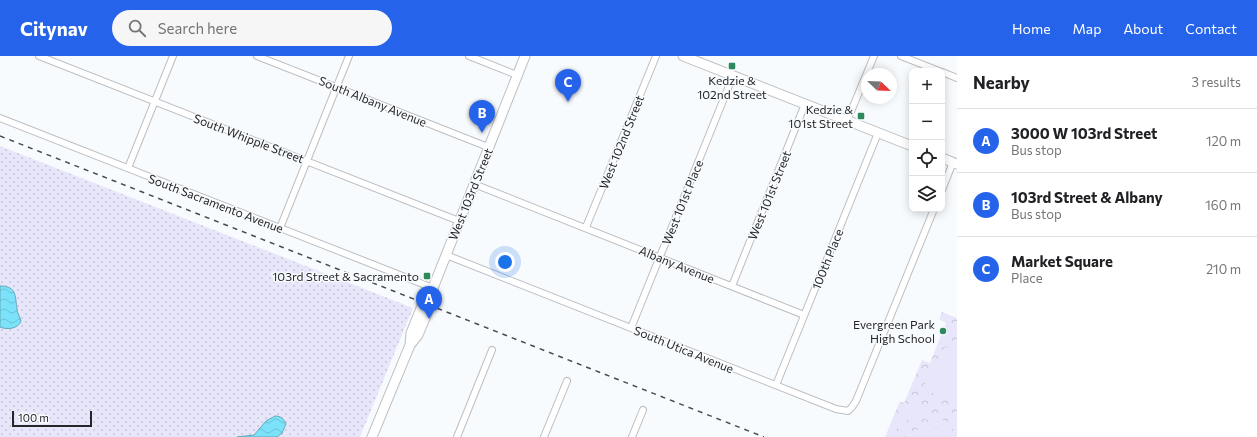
<!DOCTYPE html>
<meta charset="utf-8">
<style>
:root{--surface:#fff;--page:#f6f6f6;--text:#202124;--muted:#757577;--line:#e0e0e0;--accent:#2563eb}
body{margin:0;font-family:Commissioner,sans-serif;background:var(--page);color:var(--text)}
.controls{position:absolute;right:12px;top:12px;display:grid;overflow:hidden;border-radius:8px;box-shadow:0 2px 10px #0003}
.controls button{width:36px;height:36px;display:grid;place-items:center;padding:0;border:0;border-bottom:1px solid var(--line);background:var(--surface);color:var(--text);font:20px sans-serif}
.compass{position:absolute;left:861px;top:12px;width:36px;height:36px;border-radius:50%;background:var(--surface);box-shadow:0 2px 10px #0003;rotate:113deg}
.scale{position:absolute;left:12px;bottom:10px;width:80px;box-sizing:border-box;padding-left:4px;border:2px solid #252627;border-top:0;font-size:11px;line-height:14px;white-space:nowrap;color:#252627;-webkit-text-stroke:3px #f8fbfe;paint-order:stroke}
.you{position:absolute;left:505px;top:206px;width:14px;height:14px;margin:-10px;border:3px solid #fff;border-radius:50%;background:#1a73e8;box-shadow:0 0 0 6px #1a73e833}
.badge{display:grid;place-items:center;width:26px;height:26px;border-radius:50%;background:var(--accent);color:#fff;font-size:13px;font-weight:700}
.pin{position:absolute;translate:-50% -33px;filter:drop-shadow(0 1px 2px #0008)}
.pin::after{content:'';position:absolute;top:21px;width:14px;height:12px;background:inherit;clip-path:polygon(0 0,100% 0,50% 100%)}
.list{margin:0;padding:0;list-style:none}
h2{display:flex;justify-content:space-between;align-items:center;height:52px;margin:0;padding:0 16px;font-size:17px}
h2 small{font-size:13px;font-weight:400;color:var(--muted)}
.list li{display:grid;grid-template-columns:26px 1fr auto;gap:12px;align-items:center;box-sizing:border-box;height:64px;padding:0 16px;border-top:1px solid var(--line)}
.list b{display:block;font-size:15px;white-space:nowrap}
.list p{margin:0;font-size:13px;white-space:nowrap;color:var(--muted)}
.list em{font-size:13px;font-style:normal;color:var(--muted)}
.icon{flex:none;width:22px;height:22px;fill:none;stroke:currentColor;stroke-width:2;stroke-linecap:round;stroke-linejoin:round}
.map{position:relative;flex:none;width:957px;height:381px;overflow:hidden}
header{display:flex;align-items:center;gap:24px;box-sizing:border-box;height:56px;padding:0 20px;background:var(--accent);color:#fff}
header strong{font-size:19px}
nav{display:flex;gap:22px;margin-inline-start:auto;font-size:14px}
.search{width:280px;height:36px;background:var(--page);display:flex;align-items:center;gap:10px;box-sizing:border-box;padding:0 14px;border-radius:22px;color:var(--muted);font-size:15px}
main{display:flex}
aside{flex:1;background:var(--surface)}
.map>svg:first-child{display:block}
.grass{fill:url(#grass-dots)}
.park{fill:url(#park-crowns)}
.garden{fill:#e7e6fa}
.water{fill:url(#water-waves);stroke:#62aaba}
.lines{fill:none;stroke-linecap:round;stroke-linejoin:round}
.street-casing{stroke:#bcbec1;stroke-width:8}
.secondary-casing{stroke:#bcbec1;stroke-width:11}
.street{stroke:#fff;stroke-width:6}
.secondary{stroke:#fff;stroke-width:9}
.rail{stroke:#494a4c;stroke-width:1.5;stroke-dasharray:5 5;stroke-linecap:butt}
.poi-dot{fill:#2e895f;stroke:#f8fbfe;stroke-width:1.5}
.labels{text-anchor:middle;dominant-baseline:central;stroke-width:3;stroke-linejoin:round;paint-order:stroke}
.poi-label{font-size:12px;fill:#252627;stroke:#f8fbfe;text-anchor:end}
.street-label{font-size:12px;fill:#252627;stroke:#f8fbfe}
</style>
<header>
<strong>Citynav</strong>
<div class="search"><svg class="icon" aria-label="search" viewBox="0 0 24 24"><circle cx="10" cy="10" r="6"/><path d="M15 15l6 6"/></svg>Search here</div>
<nav><a>Home</a><a>Map</a><a>About</a><a>Contact</a></nav>
</header>
<main>
<div class="map">
<svg width="957" height="381" viewBox="0 0 957 381">
<defs>
<pattern id="grass-dots" width="8" height="8" patternUnits="userSpaceOnUse"><rect width="8" height="8" fill="#e7e6fa"/><path d="M2 2h.1M6 6h.1" fill="none" stroke="#c6c5d6" stroke-width="1.8" stroke-linecap="round"/></pattern>
<pattern id="park-crowns" width="20" height="18" patternUnits="userSpaceOnUse"><rect width="20" height="18" fill="#e7e6fa"/><path d="M2 6a3 3 0 1 1 6 0M12 15a3 3 0 1 1 6 0" fill="none" stroke="#c6c5d6"/></pattern>
<pattern id="water-waves" width="16" height="10" patternUnits="userSpaceOnUse"><rect width="16" height="10" fill="#7ce2f9"/><path d="M0 5q4-4 8 0t8 0" fill="none" stroke="#6bc2d5"/></pattern>
</defs>
<rect width="100%" height="100%" fill="#f8fbfe"/>
<path class="grass" d="M 0,90 L 413,252 L 360,381 L 0,381 Z"/>
<path class="park" d="M 942,256 L 957,262 L 957,381 L 885,381 L 900,345 L 904,347 L 922,304 L 930,307 L 946,267 L 939,263 Z"/>
<path class="garden" d="M 944,291 L 957,295 L 957,350 L 931,336 L 928,336 L 924,334 L 923,330 L 925,327 L 927,326 Z
M 904,349 L 957,369 L 957,375 C 935,367 904,348 893,381 L 887,381 C 891,369 899,361 910,357 L 902,354 Z
M 920,366 L 957,380 L 957,381 L 915,381 Z"/>
<path class="water" d="M 0,230 C 17,230 15,240 17,253 C 17,257 20,261 21,265 C 18,273 7,274 0,271 Z
M 275,360 C 281,360 284,363 286,368 L 282,377 L 277,381 L 237,381 L 254,379 L 266,365 Z"/>
<g class="lines">
<g class="street-casing">
<path id="street" d="M 39,0 L 459,165
M 257,0 L 488,91
M 469,0 L 517,19
M 901,0 L 939,15
M 942,16 L 957,22
M 0,62 L 433,232
M 847,65 L 874,0
M 128,112 L 173,0
M 474,128 L 804,259
M 942,134 L 953,106
M 586,171 L 656,0
M 280,172 L 349,0
M 446,199 L 836,353 L 848,355 L 852,351 L 856,345 L 934,153
M 732,230 L 805,48
M 631,272 L 733,20
M 776,329 L 878,77
M 457,381 L 492,294
M 544,381 L 567,325
M 632,381 L 643,354"/>
</g>
<g class="secondary-casing">
<path id="secondary" d="M 683,0 L 912,90
M 942,102 L 957,108
M 410,289 L 411,277 L 428,235 L 433,232
M 372,381 L 410,289 L 418,279 L 430,250 L 434,238 L 433,232 L 525,0"/>
</g>
<use href="#street" class="street"/>
<use href="#secondary" class="secondary"/>
<path class="rail" d="M 0,80 L 764,381"/>
</g>
<g class="poi-dot">
<rect x="728" y="6" width="8" height="8" rx="2"/>
<rect x="857" y="56" width="8" height="8" rx="2"/>
<rect x="423" y="216" width="8" height="8" rx="2"/>
<circle cx="943" cy="275" r="4"/>
</g>
<g class="labels">
<g class="poi-label">
<text x="732" y="24" text-anchor="middle">Kedzie &amp;<tspan x="732" dy="14">102nd Street</tspan></text>
<text x="853" y="53">Kedzie &amp;<tspan x="853" dy="14">101st Street</tspan></text>
<text x="419" y="220">103rd Street &amp; Sacramento</text>
<text x="935" y="268">Evergreen Park<tspan x="935" dy="14">High School</tspan></text>
</g>
<g class="street-label">
<text transform="translate(373 45) rotate(22)">South Albany Avenue</text>
<text transform="translate(249 82) rotate(21)">South Whipple Street</text>
<text transform="translate(621 86) rotate(-68)">West 102nd Street</text>
<text transform="translate(470 138) rotate(-68)">West 103rd Street</text>
<text transform="translate(769 139) rotate(-68)">West 101st Street</text>
<text transform="translate(682 146) rotate(-68)">West 101st Place</text>
<text transform="translate(216 147) rotate(21)">South Sacramento Avenue</text>
<text transform="translate(827 203) rotate(-68)">100th Place</text>
<text transform="translate(677 208) rotate(22)">Albany Avenue</text>
<text transform="translate(684 293) rotate(22)">South Utica Avenue</text>
</g>
</g>
</svg>
<div class="controls">
<button>+</button>
<button>−</button>
<button><svg class="icon" aria-label="locate" viewBox="0 0 24 24"><circle cx="12" cy="12" r="6"/><path d="M12 2v4M12 18v4M2 12h4M18 12h4"/></svg></button>
<button><svg class="icon" aria-label="layers" viewBox="0 0 24 24"><path d="M12 4l9 5-9 5-9-5zM3 14l9 5 9-5"/></svg></button>
</div>
<svg class="compass" viewBox="-18 -18 36 36"><path d="M0-13l5 13h-10z" fill="#e53935"/><path d="M0 13l5-13h-10z" fill="#757577"/></svg>
<div class="scale">100 m</div>
<div class="you"></div>
<div class="pin badge" style="left:429px;top:263px">A</div>
<div class="pin badge" style="left:482px;top:77px">B</div>
<div class="pin badge" style="left:568px;top:46px">C</div>
</div>
<aside>
<h2>Nearby<small>3 results</small></h2>
<ul class="list">
<li><span class="badge">A</span><div><b>3000 W 103rd Street</b><p>Bus stop</p></div><em>120 m</em></li>
<li><span class="badge">B</span><div><b>103rd Street &amp; Albany</b><p>Bus stop</p></div><em>160 m</em></li>
<li><span class="badge">C</span><div><b>Market Square</b><p>Place</p></div><em>210 m</em></li>
</ul>
</aside>
</main>
